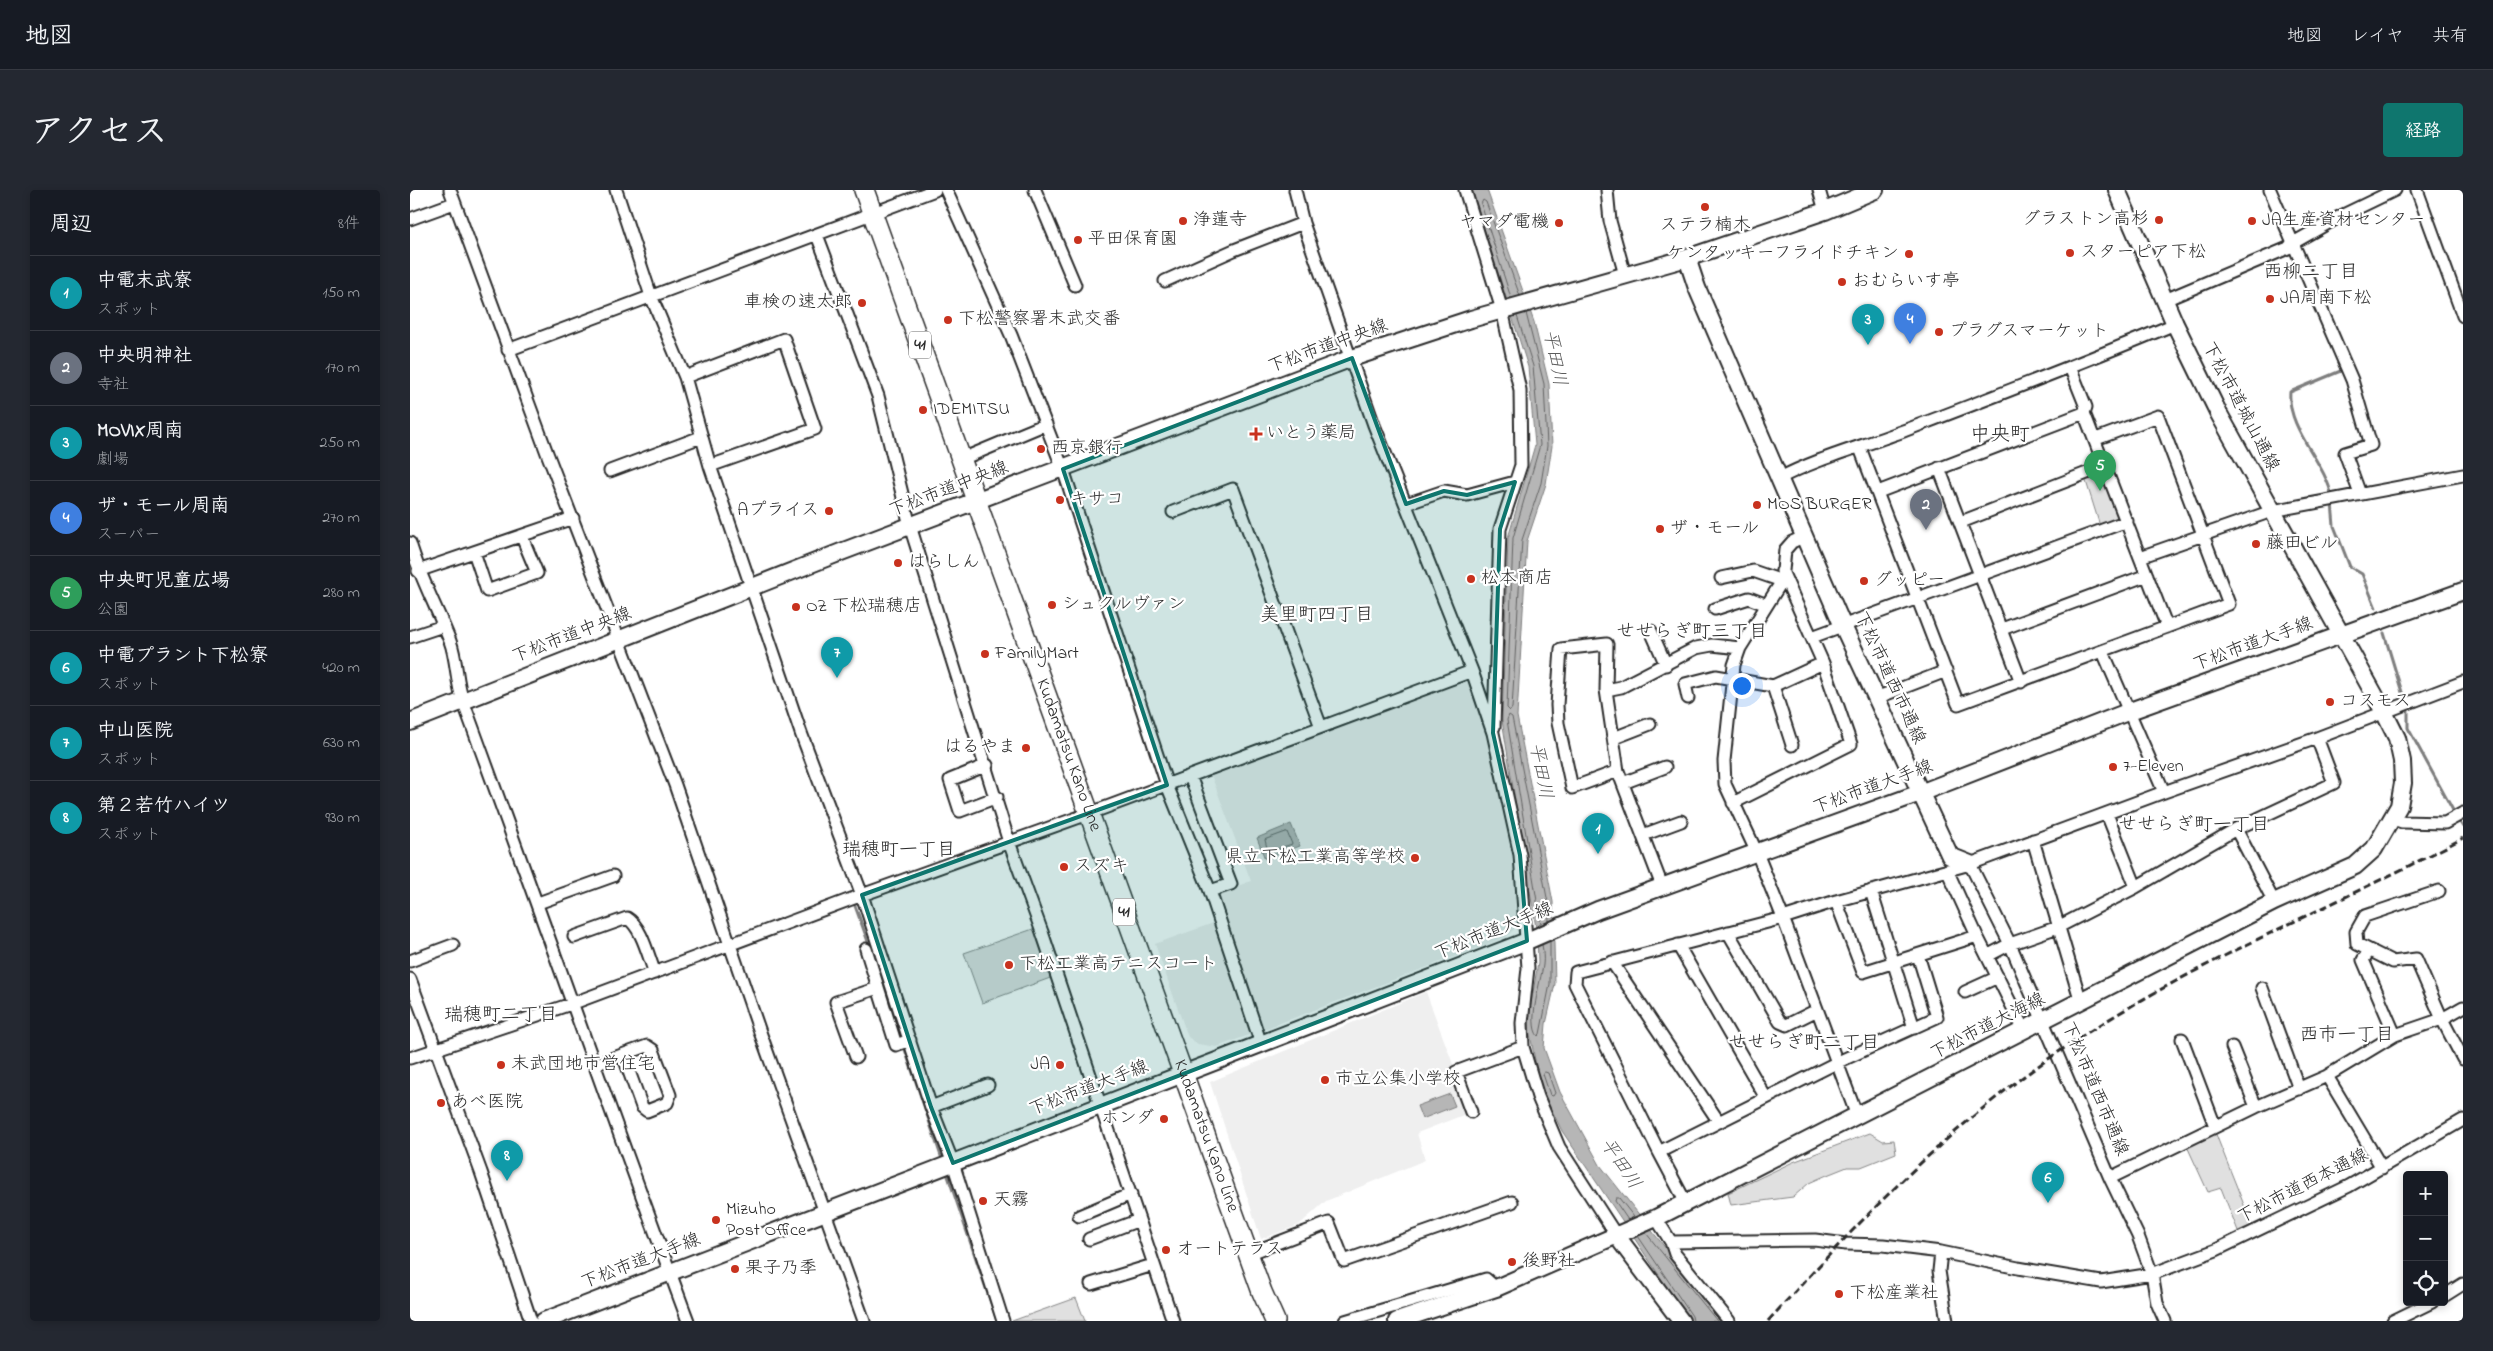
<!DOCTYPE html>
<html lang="ja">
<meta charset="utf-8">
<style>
:root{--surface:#171b24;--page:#242831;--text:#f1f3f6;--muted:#9ea1a6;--line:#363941;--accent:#0f766e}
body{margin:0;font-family:"Indie Flower","Klee One",sans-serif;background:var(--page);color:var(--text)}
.controls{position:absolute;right:15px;bottom:15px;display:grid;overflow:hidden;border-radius:5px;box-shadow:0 2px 8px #0003}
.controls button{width:45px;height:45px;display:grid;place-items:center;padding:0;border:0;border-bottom:1px solid var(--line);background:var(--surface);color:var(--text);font:25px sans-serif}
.you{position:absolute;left:1331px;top:495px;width:18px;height:18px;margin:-12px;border:4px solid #fff;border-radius:50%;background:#1a73e8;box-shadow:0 0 0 8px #1a73e833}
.badge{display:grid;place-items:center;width:32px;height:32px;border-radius:50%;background:var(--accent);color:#fff;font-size:16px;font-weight:700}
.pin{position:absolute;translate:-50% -41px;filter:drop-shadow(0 1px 2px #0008)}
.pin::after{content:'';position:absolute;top:26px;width:18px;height:15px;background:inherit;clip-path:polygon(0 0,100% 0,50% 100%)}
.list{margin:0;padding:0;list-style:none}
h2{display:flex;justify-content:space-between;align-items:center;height:65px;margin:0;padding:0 20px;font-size:21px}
h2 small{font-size:16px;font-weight:400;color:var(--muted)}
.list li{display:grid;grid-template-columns:32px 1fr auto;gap:15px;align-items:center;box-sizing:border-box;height:75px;padding:0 20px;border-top:1px solid var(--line)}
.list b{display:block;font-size:19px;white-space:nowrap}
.list p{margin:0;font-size:16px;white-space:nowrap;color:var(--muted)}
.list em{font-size:16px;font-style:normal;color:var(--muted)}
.icon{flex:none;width:28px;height:28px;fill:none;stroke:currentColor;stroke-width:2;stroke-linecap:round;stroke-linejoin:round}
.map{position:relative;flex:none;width:2053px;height:1131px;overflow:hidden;border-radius:5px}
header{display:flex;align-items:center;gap:30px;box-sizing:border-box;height:70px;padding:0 25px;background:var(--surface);border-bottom:1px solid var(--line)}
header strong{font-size:24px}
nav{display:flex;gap:28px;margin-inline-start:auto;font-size:18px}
.intro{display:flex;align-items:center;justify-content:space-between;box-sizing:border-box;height:120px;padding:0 30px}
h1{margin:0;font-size:35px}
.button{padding:12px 22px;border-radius:5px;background:var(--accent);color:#fff;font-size:18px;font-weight:700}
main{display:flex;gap:30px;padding:0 30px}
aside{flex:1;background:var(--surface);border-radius:5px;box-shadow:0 2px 8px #0003}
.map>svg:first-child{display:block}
.built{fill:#efefef}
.green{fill:#e0e0e0;stroke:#868686}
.water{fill:#b6b6b6;stroke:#7e7e7e}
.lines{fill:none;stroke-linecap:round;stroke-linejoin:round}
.shore{stroke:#636363;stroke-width:1}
.stream{stroke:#7e7e7e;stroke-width:3}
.street-casing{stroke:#2b2b2b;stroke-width:15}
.secondary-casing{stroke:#2b2b2b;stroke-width:20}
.primary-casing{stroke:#2b2b2b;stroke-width:22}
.street{stroke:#fff;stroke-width:11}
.secondary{stroke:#fff;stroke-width:16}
.primary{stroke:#fff;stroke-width:19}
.rail{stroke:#2b2b2b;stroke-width:3;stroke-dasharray:8 4;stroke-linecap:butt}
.marked{fill:#0f766e;fill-opacity:0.2;stroke:#0f766e;stroke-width:4;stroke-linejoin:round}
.poi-dot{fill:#c8321e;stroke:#fff;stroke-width:2}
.labels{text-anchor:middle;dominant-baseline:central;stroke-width:4.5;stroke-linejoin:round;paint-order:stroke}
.shield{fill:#fff;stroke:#6b6b6b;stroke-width:1}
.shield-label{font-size:16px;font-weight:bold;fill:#2b2b2b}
.poi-label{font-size:18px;fill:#2b2b2b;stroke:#fff;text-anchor:start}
.street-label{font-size:18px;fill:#2b2b2b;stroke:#fff}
.neighbourhood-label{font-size:19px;fill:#2b2b2b;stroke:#fff}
.water-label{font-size:19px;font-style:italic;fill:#5c5c5c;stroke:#fff}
.quarter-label{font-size:20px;fill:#2b2b2b;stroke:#fff}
</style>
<header>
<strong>地図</strong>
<nav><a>地図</a><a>レイヤ</a><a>共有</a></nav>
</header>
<div class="intro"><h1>アクセス</h1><a class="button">経路</a></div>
<main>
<aside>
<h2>周辺<small>8件</small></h2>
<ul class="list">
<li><span class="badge" style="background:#0f9aa8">1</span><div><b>中電末武寮</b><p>スポット</p></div><em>150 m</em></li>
<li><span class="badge" style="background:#6b7280">2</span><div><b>中央明神社</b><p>寺社</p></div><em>170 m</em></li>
<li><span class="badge" style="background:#0f9aa8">3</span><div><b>MOVIX周南</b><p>劇場</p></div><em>250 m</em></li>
<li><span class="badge" style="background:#3f7fe0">4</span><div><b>ザ・モール周南</b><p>スーパー</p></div><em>270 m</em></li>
<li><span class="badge" style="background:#2e9e5b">5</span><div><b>中央町児童広場</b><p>公園</p></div><em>280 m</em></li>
<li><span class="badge" style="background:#0f9aa8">6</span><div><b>中電プラント下松寮</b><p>スポット</p></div><em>420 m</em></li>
<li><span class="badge" style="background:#0f9aa8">7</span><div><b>中山医院</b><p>スポット</p></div><em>630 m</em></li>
<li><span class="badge" style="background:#0f9aa8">8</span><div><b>第２若竹ハイツ</b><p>スポット</p></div><em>930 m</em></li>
</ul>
</aside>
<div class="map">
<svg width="2053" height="1131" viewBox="0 0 2053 1131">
<rect width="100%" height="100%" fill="#fff"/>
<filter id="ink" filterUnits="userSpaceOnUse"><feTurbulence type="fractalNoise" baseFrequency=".02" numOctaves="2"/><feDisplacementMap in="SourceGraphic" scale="10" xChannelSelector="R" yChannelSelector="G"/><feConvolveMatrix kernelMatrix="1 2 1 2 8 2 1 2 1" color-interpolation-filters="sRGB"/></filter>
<g filter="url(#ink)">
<path class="built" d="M 1057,487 L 1091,591 L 1101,652 L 1107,736 L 1096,747 L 807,857 L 788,854 L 778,847 L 745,754 L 812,730 L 804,705 L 841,691 L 800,582 Z
M 1016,802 L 1061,922 L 1007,943 L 1015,970 L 916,1011 L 889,1035 L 851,1049 L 800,892 Z"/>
<path class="green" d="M 1693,281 L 1711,327 L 1690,336 L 1675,288 Z
M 626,738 L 643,787 L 572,813 L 554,763 Z
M 1805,942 L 1842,1035 L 1828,1041 L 1811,998 L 1798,1002 L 1776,954 Z
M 1460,943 L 1473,951 L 1484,950 L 1486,963 L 1451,977 L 1437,977 L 1417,985 L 1399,993 L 1383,1007 L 1321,1015 L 1318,1003 L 1383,972 Z
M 666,1108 L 675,1131 L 602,1131 Z"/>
<path class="water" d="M 1062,0 L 1077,0 L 1124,132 L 1139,194 L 1142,256 L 1136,294 L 1117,351 L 1107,526 L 1143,712 L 1145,794 L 1136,834 L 1134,858 L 1150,902 L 1190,975 L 1313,1131 L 1280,1131 L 1152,941 L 1130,896 L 1119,839 L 1120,820 L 1128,773 L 1127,744 L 1092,530 L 1098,348 L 1125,255 L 1118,177 Z
M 881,634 L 890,656 L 855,669 L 847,648 Z
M 1040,904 L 1045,916 L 1012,929 L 1007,916 Z"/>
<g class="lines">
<path class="shore" d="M 1101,108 L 1071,14 L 1073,10 L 1076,12 L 1110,106
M 1107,126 L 1123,176 L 1130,255 L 1103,348 L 1097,518 L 1100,521 L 1102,518 L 1112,350 L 1131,293 L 1137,256 L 1134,194 L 1116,123
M 877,642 L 882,654 L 858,662 L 855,650 Z
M 1131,735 L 1097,530 L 1099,525 L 1102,527 L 1138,713 L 1139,731
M 1132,754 C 1133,761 1134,768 1133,775 C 1131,791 1117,833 1128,846 L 1130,844 L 1140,794 L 1140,751
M 1135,882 L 1138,883 L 1145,903 L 1143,906 L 1140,905 L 1133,884 Z
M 1218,1030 L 1205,1011 L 1206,1008 L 1209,1008 L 1224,1027
M 1236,1043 L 1307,1131
M 1228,1046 L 1282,1126 L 1283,1131"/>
<path class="stream" d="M 1922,307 C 1915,271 1877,240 1880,202 L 1933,180 L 1932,178
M 1922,313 L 1924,336 L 1940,377 L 1952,384 L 1966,418
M 1974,443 L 1998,522 L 1998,538 L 2045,624
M 2048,629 L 2053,637
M 444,713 L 460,757
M 479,812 L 533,972
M 536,980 L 587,1131"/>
<g class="street-casing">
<path id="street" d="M 40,0 L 137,263 L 265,595 L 350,842 L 454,1131
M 206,0 L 241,106 L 275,187 L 300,276 L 391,543 L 452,705 L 521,917 L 543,973 L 593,1131
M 536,0 L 601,145 L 653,279 L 757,595 L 800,701 L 851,854
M 625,0 L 665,95
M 885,0 L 893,33 L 964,235 L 1062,481 L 1083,543 L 1110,665 L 1118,778 L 1112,833 L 1113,857 L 1128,907 L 1149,957 L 1206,1045
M 1055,0 L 1092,120 L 1110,200 L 1111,275 L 1090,339 L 1084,537
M 1197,0 L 1200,31 L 1215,85
M 1409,0 L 1415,21
M 1860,0 L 1942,190 L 1961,255 L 1935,263 L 1950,304
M 2007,0 L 2053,126
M 0,29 L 44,13
M 407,45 L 468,206 L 500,336 L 599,652 L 632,742 L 763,1131
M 755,91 L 824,60 L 893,33
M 1755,110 L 1878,58 L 1883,53 L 1929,27 L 1985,0
M 98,160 L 525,0
M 1660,177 L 1676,217 L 1674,223 L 1757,437
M 275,187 L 374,149 L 405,239 L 300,276
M 1450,258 L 1548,514 L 1819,414 L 1748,226 L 1686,249
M 552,269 L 636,234
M 1529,278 L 1611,492
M 200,281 L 291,247
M 1368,289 C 1408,268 1454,256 1496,240 C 1586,206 1676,171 1765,134
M 1468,302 L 1674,223
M 996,314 L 1034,301 L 1057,305 L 1105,292
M 763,322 L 823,299 L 911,537
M 1551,332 L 1695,276
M 1393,347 L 1382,352 L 1375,360 L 1372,391 L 1330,458 L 1324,475 L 1314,571 L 1315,594 L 1347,663 L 1373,728 L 1447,926
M 0,353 C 10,388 27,418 40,451 C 47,469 46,492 53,511 C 129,717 201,925 278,1131
M 64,362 L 77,401 L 127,383 L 112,347
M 1730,367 L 1862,321 L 2053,285
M 8,381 L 163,328
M 1311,388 L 1343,381 L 1372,391
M 1305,419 L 1339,408 L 1357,415
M 1592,439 L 1737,385
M 1241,441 L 1256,475
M 0,447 L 33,436
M 1402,447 L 1717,331
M 1693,462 L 1754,602
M 1363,496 L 1382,555
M 1196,500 L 1211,497 L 1286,458 L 1302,455 L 1330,458
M 1278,508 L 1275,494 L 1306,486 L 1363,496 L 1413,473
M 1466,508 L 1536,481
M 1204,548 L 1240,534
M 577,575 L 540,590 L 550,621 L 587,607
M 1208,581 L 1162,598 L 1148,533 L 1147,515 L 1151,459 L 1197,454 L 1196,500 L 1208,581 L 1252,696
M 780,586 L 821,694 L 800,701
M 1213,593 L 1255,577
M 1323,613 L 1441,554 L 1413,473 L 1372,381
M 1697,624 L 1726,697
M 1983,629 L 1992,632 L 2035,633 L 2053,623
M 1826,639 L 1864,712
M 1233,645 L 1271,631
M 1623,650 L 1671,812
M 1560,674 L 1600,754 L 1700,988 L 1728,1046 L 1742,1084 L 1747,1113 L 1755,1131
M 1537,680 L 1567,746
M 1461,701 L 1504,838
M 2029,701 L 1955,726 L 1946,742 L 1947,754 L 1983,772 L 2006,769 L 2032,829 L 2053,869
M 1426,711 L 1453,782 L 1567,746 L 1614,840
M 128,713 L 203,686
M 1318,742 L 1370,832 L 1377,835 L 1407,820
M 164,747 L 217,728 C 232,737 238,766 245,783
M 1268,755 L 1356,908
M 456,759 L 486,855 L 500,850
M 1959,761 L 1953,770 L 1985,845
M 1508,765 L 1527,827 L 1428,872 L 1249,962 L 1165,794 L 1166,782 L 1373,728 L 1426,711 L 1560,674 L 1754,602 L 1907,548 L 2053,492
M 1577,766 L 1600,754 L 1648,737 L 1726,697 L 1826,639 L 1924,593 L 1907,548
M 0,771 L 43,755
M 1202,772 L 1309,932
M 0,789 L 71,982 L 121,1131
M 1852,798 L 1889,899
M 1555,802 L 1588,787
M 1772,849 L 1805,936
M 1822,857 L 1846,917
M 446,867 L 426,812 L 468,798
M 0,868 L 161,814 L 452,705 L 678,624 L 1062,481
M 184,875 L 237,856 L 243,860 L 260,905 L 257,913 L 237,921 L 232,917 L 213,865
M 1917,886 L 1972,978
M 521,917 L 578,895
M 1061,922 L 1046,882 L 1113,857
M 1249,962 L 1276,1013
M 1700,988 L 1846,917 L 1917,886 L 1985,845 L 2032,829 L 2053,817
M 669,1026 L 721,1004
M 1246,1028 L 1261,1052 L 1265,1064 L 1319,1131
M 679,1049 L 729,1030
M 1261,1052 L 1405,1050 L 1436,1054 L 1473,1055 L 1531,1062 L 1608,1078 L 1691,1092 L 1742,1084 L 1806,1060 L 1939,996 L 2053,930
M 1531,1062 L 1529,1081 L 1537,1131
M 838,1064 L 919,1033 L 934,1071 L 1102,1012
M 681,1094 L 743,1075
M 2034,1106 L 2053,1094
M 935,1131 L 1076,1089 L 1086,1098
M 1983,1131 L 2022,1112"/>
</g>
<g class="secondary-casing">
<path id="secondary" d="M 1277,68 L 1287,98 L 1432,434 L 1540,666 L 1560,674
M 0,532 L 431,362 L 942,168 L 1061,129 L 1277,68 L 1415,21 L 1465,0
M 1206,1045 L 1271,1131
M 134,1131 L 1117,751 L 1188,720 L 1510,603 L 1720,521 L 2053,401
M 987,1131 L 1086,1098 L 1246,1028 L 1864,712 L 1945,676 L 1964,659 L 1989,616 L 1993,593 L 1992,571 L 1987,548 L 1974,522 L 1809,224 L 1765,134 L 1707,0"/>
</g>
<g class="primary-casing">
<g id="primary">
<path id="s1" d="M 454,0 L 852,1102 L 865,1131"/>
</g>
</g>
<use href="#street" class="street"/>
<use href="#secondary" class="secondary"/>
<use href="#primary" class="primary"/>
<path class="rail" d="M 1358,1131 C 1447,1034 1537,937 1647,863 C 1773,776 1918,720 2053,648"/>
</g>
</g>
<path class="marked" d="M 942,168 L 996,314 L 1034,301 L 1057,305 L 1105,292 L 1090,339 L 1083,543 L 1110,665 L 1117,751 L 543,973 L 521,917 L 452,705 L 757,595 L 653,279 Z"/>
<g class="poi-dot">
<circle cx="1295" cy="17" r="5"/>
<circle cx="1749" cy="30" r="5"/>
<circle cx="773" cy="31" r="5"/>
<circle cx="1842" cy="31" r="5"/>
<circle cx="1149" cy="33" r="5"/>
<circle cx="668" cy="50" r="5"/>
<circle cx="1660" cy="63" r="5"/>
<circle cx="1499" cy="64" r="5"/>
<circle cx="1432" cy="92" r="5"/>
<circle cx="1860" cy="109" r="5"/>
<circle cx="452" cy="113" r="5"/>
<circle cx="538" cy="130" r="5"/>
<circle cx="1529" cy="142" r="5"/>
<circle cx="513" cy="220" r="5"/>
<path d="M843.5 236.5h5v5h5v5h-5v5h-5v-5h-5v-5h5z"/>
<circle cx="631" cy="259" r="5"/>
<circle cx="650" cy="310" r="5"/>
<circle cx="1347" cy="315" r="5"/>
<circle cx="419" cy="321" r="5"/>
<circle cx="1250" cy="339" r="5"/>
<circle cx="1846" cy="354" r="5"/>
<circle cx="488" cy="373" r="5"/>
<circle cx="1061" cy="389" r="5"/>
<circle cx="1454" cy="391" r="5"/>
<circle cx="642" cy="415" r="5"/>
<circle cx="386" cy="417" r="5"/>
<circle cx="575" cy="464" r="5"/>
<circle cx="1920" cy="512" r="5"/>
<circle cx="616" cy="558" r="5"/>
<circle cx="1703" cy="577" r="5"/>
<circle cx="1005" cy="668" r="5"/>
<circle cx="654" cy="677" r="5"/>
<circle cx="599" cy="775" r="5"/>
<circle cx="91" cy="875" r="5"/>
<circle cx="650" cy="875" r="5"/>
<circle cx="915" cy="890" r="5"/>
<circle cx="31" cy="913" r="5"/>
<circle cx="754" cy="929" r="5"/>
<circle cx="573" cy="1011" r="5"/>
<circle cx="306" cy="1030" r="5"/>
<circle cx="756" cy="1060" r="5"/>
<circle cx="1102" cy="1072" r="5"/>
<circle cx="325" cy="1079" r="5"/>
<circle cx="1429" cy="1104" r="5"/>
</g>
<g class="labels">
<g class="shield">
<rect x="499" y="141.5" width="22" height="27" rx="4"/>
<rect x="703" y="708.5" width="22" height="27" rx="4"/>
</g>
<g class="shield-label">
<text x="510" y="155">41</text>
<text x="714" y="722">41</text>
</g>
<g class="poi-label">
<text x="1739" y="30" text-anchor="end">グラストン高杉</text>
<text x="783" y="31">浄蓮寺</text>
<text x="1852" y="31">JA生産資材センター</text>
<text x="1139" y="33" text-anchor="end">ヤマダ電機</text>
<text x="1295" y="36" text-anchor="middle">ステラ楠木</text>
<text x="678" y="50">平田保育園</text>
<text x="1670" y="63">スターピア下松</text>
<text x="1489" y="64" text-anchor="end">ケンタッキーフライドチキン</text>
<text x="1442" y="92">おむらいす亭</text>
<text x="1870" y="109">JA周南下松</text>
<text x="442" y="113" text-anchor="end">車検の速太郎</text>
<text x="548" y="130">下松警察署末武交番</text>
<text x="1539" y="142">プラグスマーケット</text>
<text x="523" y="220">IDEMITSU</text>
<text x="856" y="244">いとう薬局</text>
<text x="641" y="259">西京銀行</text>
<text x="660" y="310">キサコ</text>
<text x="1357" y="315">MOS BURGER</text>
<text x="409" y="321" text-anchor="end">Aプライス</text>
<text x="1260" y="339">ザ・モール</text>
<text x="1856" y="354">藤田ビル</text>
<text x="498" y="373">はらしん</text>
<text x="1071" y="389">松本商店</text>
<text x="1464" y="391">グッピー</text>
<text x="652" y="415">シュクルヴァン</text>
<text x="396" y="417">OZ 下松瑞穂店</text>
<text x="585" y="464">FamilyMart</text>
<text x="1930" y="512">コスモス</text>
<text x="606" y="558" text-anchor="end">はるやま</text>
<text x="1713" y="577">7-Eleven</text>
<text x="995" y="668" text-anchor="end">県立下松工業高等学校</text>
<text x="664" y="677">スズキ</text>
<text x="609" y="775">下松工業高テニスコート</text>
<text x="101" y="875">末武団地市営住宅</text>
<text x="640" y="875" text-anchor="end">JA</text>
<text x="925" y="890">市立公集小学校</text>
<text x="41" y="913">あべ医院</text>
<text x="744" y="929" text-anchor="end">ホンダ</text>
<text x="583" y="1011">天霧</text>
<text x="316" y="1020">Mizuho<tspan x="316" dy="21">Post Office</tspan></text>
<text x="766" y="1060">オートテラス</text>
<text x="1112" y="1072">後野社</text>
<text x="335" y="1079">果子乃季</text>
<text x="1439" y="1104">下松産業社</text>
</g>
<g class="street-label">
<text transform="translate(918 157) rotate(-20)">下松市道中央線</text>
<text transform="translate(1830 217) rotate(62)">下松市道城山通線</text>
<text transform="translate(539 300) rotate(-21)">下松市道中央線</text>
<text transform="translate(162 446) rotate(-21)">下松市道中央線</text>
<text transform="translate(1843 455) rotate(-20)">下松市道大手線</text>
<text transform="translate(1479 488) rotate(65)">下松市道西市通線</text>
<text stroke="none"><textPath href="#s1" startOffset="601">Kudamatsu Kano Line</textPath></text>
<text transform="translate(1463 598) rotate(-20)">下松市道大手線</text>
<text transform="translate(1084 742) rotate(-22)">下松市道大手線</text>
<text transform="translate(1578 837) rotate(-27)">下松市道大海線</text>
<text transform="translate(679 899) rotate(-21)">下松市道大手線</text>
<text transform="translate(1684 899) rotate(67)">下松市道西市通線</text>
<text stroke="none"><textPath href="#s1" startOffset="1006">Kudamatsu Kano Line</textPath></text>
<text transform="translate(1893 997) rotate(-27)">下松市道西本通線</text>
<text transform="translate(231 1072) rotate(-21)">下松市道大手線</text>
</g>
<g class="neighbourhood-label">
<text x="1901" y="82">西柳二丁目</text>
<text x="907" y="425">美里町四丁目</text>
<text x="1282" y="442">せせらぎ町三丁目</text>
<text x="1784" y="635">せせらぎ町一丁目</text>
<text x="489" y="660">瑞穂町一丁目</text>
<text x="91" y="825">瑞穂町二丁目</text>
<text x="1937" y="845">西市一丁目</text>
<text x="1394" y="853">せせらぎ町二丁目</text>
</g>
<g class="water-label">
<text transform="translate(1144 168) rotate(79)">平田川</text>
<text transform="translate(1130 581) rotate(79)">平田川</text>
<text transform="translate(1210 974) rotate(56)">平田川</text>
</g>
<g class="quarter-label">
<text x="1590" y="245">中央町</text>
</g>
</g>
</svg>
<div class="controls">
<button>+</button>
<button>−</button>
<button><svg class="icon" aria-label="locate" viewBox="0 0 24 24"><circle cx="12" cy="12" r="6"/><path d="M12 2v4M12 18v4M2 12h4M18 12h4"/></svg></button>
</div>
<div class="you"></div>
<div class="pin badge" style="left:1188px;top:664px;background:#0f9aa8">1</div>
<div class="pin badge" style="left:1516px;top:340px;background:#6b7280">2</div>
<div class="pin badge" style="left:1458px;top:155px;background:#0f9aa8">3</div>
<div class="pin badge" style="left:1500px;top:154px;background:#3f7fe0">4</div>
<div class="pin badge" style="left:1690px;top:301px;background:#2e9e5b">5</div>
<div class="pin badge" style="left:1638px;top:1013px;background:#0f9aa8">6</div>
<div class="pin badge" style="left:427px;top:488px;background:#0f9aa8">7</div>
<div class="pin badge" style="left:97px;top:991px;background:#0f9aa8">8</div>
</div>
</main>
